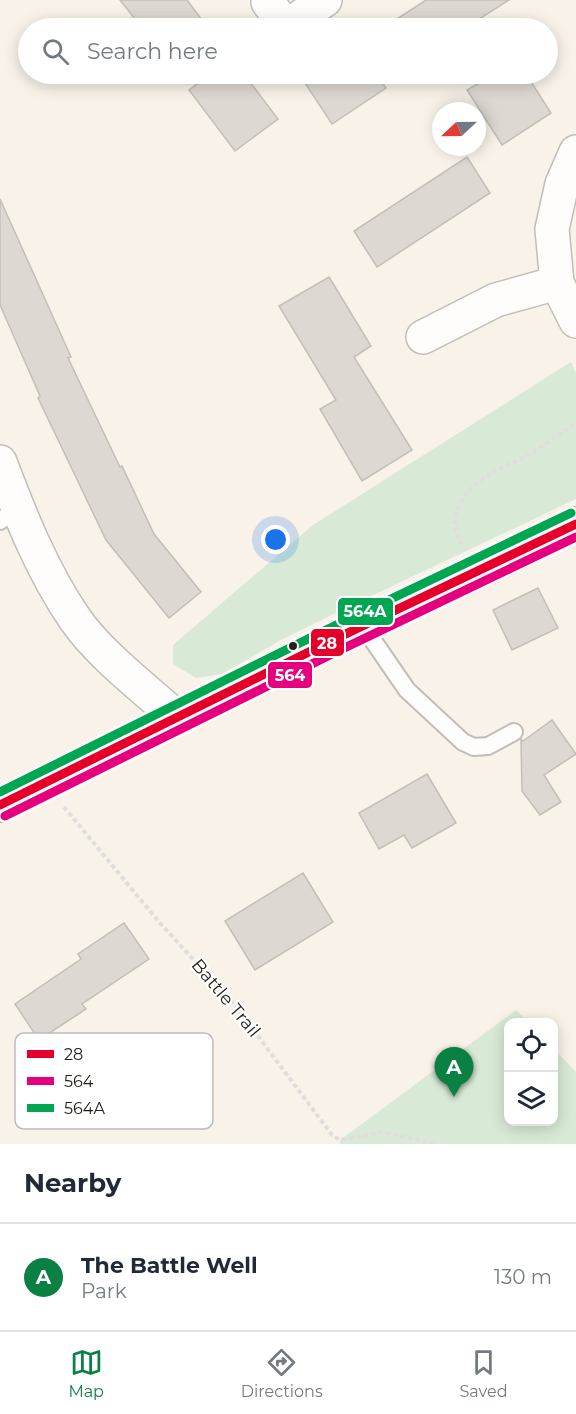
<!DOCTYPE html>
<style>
:root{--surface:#fff;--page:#f6f6f7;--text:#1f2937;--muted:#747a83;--line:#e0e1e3;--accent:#0b8043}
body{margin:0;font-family:Montserrat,sans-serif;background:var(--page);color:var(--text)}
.controls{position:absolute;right:18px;bottom:18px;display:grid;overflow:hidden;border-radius:12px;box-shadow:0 3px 15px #0003}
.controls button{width:54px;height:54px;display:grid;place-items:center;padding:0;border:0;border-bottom:2px solid var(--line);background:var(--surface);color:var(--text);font:30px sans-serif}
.compass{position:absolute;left:432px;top:102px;width:54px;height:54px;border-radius:50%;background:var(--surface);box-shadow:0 3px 15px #0003;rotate:248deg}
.you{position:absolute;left:276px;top:540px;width:21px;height:21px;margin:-15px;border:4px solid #fff;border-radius:50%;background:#1a73e8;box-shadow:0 0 0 9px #1a73e833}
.badge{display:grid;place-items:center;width:39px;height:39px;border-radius:50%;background:var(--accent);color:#fff;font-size:20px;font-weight:700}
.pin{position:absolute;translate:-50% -50px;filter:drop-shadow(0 2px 3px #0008)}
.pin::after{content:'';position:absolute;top:32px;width:21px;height:18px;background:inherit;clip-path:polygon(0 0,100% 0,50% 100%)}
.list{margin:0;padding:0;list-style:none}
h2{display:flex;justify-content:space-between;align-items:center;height:78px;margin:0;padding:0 24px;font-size:26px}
h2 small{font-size:20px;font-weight:400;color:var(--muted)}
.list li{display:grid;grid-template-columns:39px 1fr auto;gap:18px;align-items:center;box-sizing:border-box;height:108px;padding:0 24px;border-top:2px solid var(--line)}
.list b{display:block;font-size:22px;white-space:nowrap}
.list p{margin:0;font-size:20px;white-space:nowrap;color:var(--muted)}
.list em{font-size:20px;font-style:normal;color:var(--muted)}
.icon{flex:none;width:33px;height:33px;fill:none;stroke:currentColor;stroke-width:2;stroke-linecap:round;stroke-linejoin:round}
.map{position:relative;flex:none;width:576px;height:1144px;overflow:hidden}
.search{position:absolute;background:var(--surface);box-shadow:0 3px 15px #0003;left:18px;right:18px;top:18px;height:66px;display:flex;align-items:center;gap:15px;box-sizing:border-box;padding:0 21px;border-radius:33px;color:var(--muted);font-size:22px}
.sheet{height:186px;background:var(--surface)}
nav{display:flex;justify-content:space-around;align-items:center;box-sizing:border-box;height:84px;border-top:2px solid var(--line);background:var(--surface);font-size:16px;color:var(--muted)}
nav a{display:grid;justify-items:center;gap:3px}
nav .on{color:var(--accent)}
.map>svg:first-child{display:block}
.green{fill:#d8ead5}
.building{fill:#ded8d2;stroke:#c3beb7;stroke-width:1.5}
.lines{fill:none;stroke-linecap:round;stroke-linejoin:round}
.service-casing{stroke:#c2bdb6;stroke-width:20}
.minor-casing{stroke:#c2bdb6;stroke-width:36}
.primary-casing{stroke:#b8ab9d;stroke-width:36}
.path{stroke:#e0dedc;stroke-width:4;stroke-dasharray:4.5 3;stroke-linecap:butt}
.service{stroke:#fefdfc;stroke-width:16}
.minor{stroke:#fefdfc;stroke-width:33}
.primary{stroke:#f0e9e2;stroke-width:33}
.bus-1-casing{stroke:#fff;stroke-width:14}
.bus-2-casing{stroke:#fff;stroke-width:14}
.bus-3-casing{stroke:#fff;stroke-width:14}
.bus-1{stroke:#e4002b;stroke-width:9}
.bus-2{stroke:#e5007d;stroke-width:9}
.bus-3{stroke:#00a651;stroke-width:9}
.bus-dot{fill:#24201a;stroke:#fff;stroke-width:2}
.labels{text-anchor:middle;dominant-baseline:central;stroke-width:4.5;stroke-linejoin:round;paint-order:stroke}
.street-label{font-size:18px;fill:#24201a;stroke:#fff}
.key{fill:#fff;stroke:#bdbcba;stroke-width:1.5}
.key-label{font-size:16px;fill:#24201a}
.line-badge{stroke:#fff;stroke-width:2}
.badge-label{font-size:16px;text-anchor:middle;font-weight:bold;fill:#fff}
</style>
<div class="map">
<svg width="576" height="1144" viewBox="0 0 576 1144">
<rect width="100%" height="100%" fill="#f8f2e9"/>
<path class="green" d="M 571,362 L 576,373 L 576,499 L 350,606 L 279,641 L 222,674 L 196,678 L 173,664 L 173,645 L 313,525 Z
M 516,1010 L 528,1022 L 508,1022 L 508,1122 L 554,1122 L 554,1049 L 576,1072 L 576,1144 L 340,1144 L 340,1140 Z"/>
<path class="building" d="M 120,0 L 187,0 L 208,28 L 142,28 Z
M 426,0 L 509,0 L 465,28 L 383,28 Z
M 211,74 L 244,74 L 278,119 L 235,151 L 189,90 Z
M 320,74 L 376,74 L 386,88 L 332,124 L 305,83 Z
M 494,74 L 526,74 L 551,113 L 502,145 L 467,90 Z
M 467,157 L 490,193 L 377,267 L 354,231 Z
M 0,199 L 71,357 L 68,358 L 120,467 L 122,466 L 154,534 L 201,592 L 169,618 L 106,540 L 38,398 L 40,396 L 0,305 Z
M 329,277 L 371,346 L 354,357 L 412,450 L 362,481 L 320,409 L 336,400 L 279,306 Z
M 538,588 L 558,628 L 512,650 L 493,610 Z
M 552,720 L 576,754 L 544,775 L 561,802 L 540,815 L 522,791 L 521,739 L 523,741 Z
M 427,774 L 456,823 L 412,848 L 404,835 L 379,849 L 359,813 Z
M 303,873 L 333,922 L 255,970 L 225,921 Z
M 124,923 L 149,959 L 82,1004 L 86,1009 L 39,1040 L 15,1004 L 81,959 L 78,954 Z"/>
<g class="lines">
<g class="service-casing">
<path id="service" d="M 0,521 L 18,508
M 363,626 L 407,690 L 463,742 L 474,747 L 488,746 L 514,732"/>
</g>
<g class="minor-casing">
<path id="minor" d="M 268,2 L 287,28
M 286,27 L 325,0
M 576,152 L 562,184 L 552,229 L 557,283 L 576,321
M 423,337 L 496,300 L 557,283
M 0,462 C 20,515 42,571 75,619 C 99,654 144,688 176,717"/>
</g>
<g class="primary-casing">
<path id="primary" d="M 0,805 L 331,641 L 476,573 L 576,524"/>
</g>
<path class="path" d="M 462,545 L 455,530 L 456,511 L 467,492 L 490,473 L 529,455 L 576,423
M 64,807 L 159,922 L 234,1004 L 332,1135 L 340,1140 L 381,1132 L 437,1144"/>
<use href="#service" class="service"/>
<use href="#minor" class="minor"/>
<use href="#primary" class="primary"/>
<g class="bus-1-casing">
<path id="bus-1" d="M 0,805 L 331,641 L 576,524"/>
</g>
<g class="bus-2-casing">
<path id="bus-2" d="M 5,816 L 336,652 L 576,537"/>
</g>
<g class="bus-3-casing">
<path id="bus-3" d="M 0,792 L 326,630 L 571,513"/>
</g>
<use href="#bus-1" class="bus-1"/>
<use href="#bus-2" class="bus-2"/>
<use href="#bus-3" class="bus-3"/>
</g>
<circle class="bus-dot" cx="293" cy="646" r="5"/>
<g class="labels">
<g class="street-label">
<text transform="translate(226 998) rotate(50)">Battle Trail</text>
</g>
</g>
<rect x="15" y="1033" width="198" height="96" rx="9" class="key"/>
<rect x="27" y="1050" width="27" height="8" fill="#e4002b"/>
<rect x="27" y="1077" width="27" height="8" fill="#e5007d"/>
<rect x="27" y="1104" width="27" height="8" fill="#00a651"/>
<g class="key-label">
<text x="64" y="1060">28</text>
<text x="64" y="1087">564</text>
<text x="64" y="1114">564A</text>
</g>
<g class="line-badge">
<rect x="337" y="597" width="57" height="29" rx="6" fill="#00a651"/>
<rect x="310" y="628" width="35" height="29" rx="6" fill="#e4002b"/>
<rect x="267" y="661" width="46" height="28" rx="6" fill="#e5007d"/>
</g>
<g class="badge-label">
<text x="365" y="617">564A</text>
<text x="327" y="649">28</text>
<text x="290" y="681">564</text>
</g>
</svg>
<div class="controls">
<button><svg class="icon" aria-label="locate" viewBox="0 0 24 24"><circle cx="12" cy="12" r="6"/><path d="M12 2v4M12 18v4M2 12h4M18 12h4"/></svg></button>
<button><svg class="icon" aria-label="layers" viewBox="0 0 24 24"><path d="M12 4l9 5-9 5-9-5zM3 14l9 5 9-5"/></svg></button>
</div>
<svg class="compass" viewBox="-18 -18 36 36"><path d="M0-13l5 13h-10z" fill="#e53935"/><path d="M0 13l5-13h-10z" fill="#747a83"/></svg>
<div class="you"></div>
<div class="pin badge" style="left:454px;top:1097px">A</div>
<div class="search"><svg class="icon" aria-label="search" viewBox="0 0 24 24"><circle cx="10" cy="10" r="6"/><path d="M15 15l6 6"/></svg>Search here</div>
</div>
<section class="sheet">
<h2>Nearby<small></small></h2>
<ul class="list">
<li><span class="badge">A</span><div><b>The Battle Well</b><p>Park</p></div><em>130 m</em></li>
</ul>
</section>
<nav>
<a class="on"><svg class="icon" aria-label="map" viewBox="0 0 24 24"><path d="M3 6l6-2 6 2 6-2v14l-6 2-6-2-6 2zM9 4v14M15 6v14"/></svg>Map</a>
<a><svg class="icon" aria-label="directions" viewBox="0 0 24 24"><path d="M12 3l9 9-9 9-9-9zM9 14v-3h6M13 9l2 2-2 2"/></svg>Directions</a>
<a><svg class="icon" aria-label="saved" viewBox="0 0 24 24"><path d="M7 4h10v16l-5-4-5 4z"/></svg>Saved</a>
</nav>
